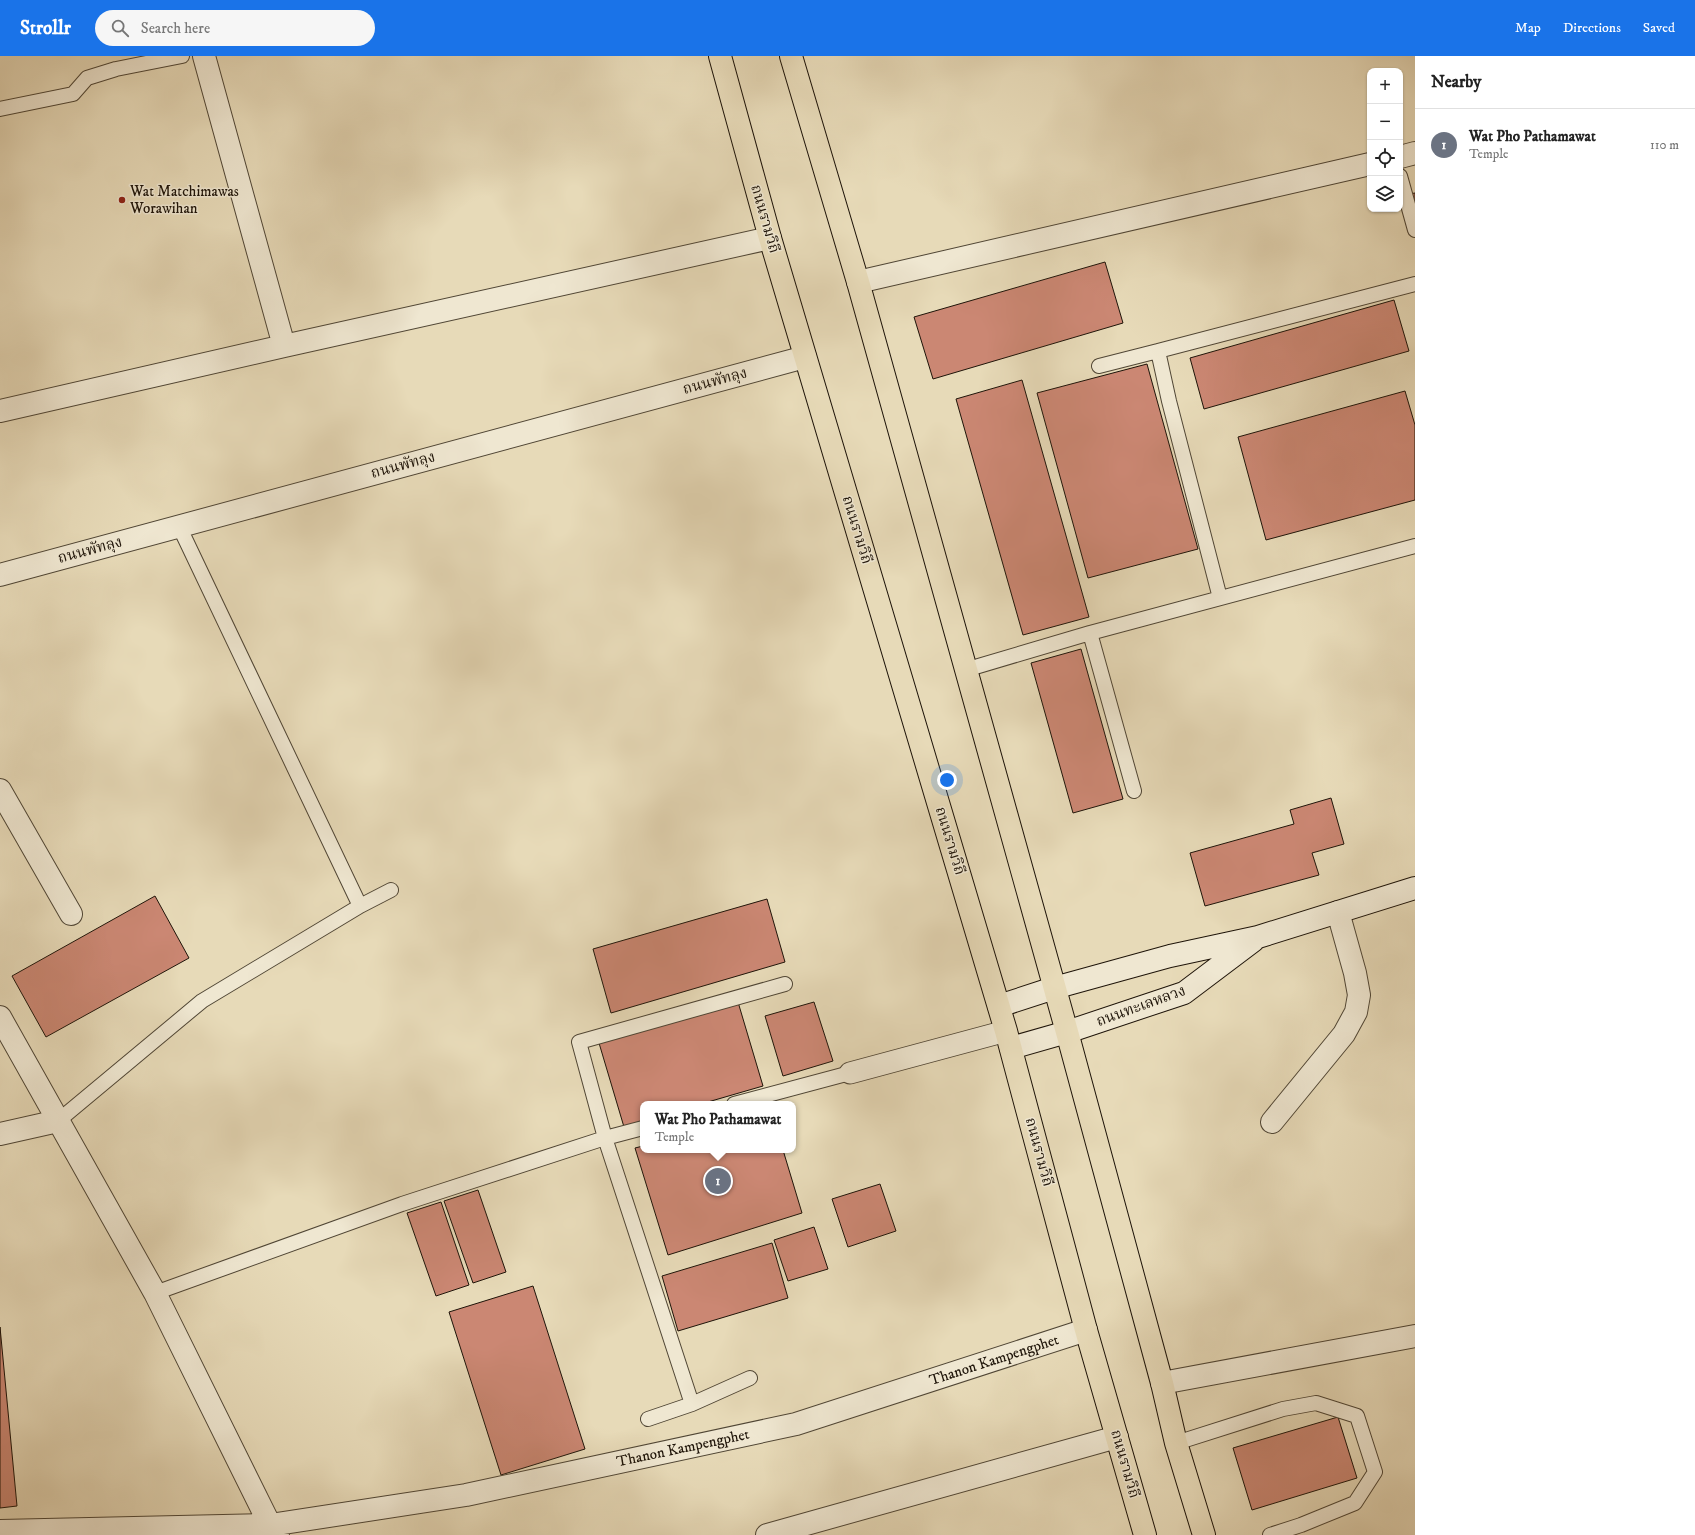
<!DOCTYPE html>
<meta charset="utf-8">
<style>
:root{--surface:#fff;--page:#f6f6f6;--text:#222;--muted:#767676;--line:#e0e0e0;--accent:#1a73e8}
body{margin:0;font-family:"IM FELL DW Pica","Noto Serif Thai",serif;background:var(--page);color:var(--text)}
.controls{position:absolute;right:12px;top:12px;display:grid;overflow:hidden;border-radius:8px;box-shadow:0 1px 3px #0004}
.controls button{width:36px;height:36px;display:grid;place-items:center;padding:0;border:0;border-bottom:1px solid var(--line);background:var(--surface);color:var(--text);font:20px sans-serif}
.you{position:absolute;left:947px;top:724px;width:14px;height:14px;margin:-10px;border:3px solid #fff;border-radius:50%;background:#1a73e8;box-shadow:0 0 0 6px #1a73e833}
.badge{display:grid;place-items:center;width:26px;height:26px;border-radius:50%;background:var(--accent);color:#fff;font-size:13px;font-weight:700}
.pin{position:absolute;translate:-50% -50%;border:2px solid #fff;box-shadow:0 1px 4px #0006}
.popup{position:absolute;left:640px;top:1045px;width:156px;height:52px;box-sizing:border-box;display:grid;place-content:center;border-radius:8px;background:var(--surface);filter:drop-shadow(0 1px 3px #0005);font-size:13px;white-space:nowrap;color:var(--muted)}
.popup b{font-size:15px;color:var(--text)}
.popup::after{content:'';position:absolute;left:50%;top:100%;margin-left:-8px;border:8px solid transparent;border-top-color:var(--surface)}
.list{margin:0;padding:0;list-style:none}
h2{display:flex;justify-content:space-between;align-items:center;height:52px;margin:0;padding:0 16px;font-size:17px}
h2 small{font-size:13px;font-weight:400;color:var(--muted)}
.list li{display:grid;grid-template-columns:26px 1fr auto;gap:12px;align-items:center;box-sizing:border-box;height:72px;padding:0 16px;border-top:1px solid var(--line)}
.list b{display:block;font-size:15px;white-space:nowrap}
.list p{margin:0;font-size:13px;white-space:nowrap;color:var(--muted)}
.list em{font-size:13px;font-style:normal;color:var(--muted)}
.icon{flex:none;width:22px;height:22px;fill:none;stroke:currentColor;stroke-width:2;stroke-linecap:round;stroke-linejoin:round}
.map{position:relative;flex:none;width:1415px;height:1479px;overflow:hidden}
header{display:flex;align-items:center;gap:24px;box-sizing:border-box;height:56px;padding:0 20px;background:var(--accent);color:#fff}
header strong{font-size:19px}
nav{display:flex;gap:22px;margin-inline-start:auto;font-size:14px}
.search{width:280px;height:36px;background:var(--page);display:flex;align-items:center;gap:10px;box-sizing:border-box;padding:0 14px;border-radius:22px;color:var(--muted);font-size:15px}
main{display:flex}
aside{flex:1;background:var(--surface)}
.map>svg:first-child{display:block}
.building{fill:#cb8773;stroke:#1e1409}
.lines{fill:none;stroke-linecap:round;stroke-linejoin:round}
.service-casing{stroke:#504635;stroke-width:16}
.pedestrian-casing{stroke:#504635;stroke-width:23}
.minor-casing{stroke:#504635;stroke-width:24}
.secondary-casing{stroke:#1e1409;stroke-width:24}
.primary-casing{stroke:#1e1409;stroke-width:24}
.service{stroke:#efe7d1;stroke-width:14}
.pedestrian{stroke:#efe7d1;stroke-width:21}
.minor{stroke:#efe7d1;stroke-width:22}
.secondary{stroke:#efe7d1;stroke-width:22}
.primary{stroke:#e7dab8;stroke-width:22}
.poi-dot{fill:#8f2418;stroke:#efe7d1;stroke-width:1.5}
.labels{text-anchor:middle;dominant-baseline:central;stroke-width:3;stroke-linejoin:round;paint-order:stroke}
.poi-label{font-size:15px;fill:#1e1409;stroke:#efe7d1;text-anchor:start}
.street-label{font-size:15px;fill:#1e1409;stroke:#efe7d1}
</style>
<header>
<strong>Strollr</strong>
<div class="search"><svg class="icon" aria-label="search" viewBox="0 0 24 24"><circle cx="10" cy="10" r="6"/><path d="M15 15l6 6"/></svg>Search here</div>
<nav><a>Map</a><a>Directions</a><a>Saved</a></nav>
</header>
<main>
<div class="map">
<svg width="1415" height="1479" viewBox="0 0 1415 1479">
<rect width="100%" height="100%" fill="#e7dab8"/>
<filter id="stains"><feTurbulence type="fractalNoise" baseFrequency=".005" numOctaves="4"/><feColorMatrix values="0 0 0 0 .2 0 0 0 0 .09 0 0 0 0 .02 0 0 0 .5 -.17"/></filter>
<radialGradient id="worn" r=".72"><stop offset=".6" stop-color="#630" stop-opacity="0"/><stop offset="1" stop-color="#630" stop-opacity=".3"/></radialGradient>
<path class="building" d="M 1415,137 L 1415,162 L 1409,138 Z
M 1105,206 L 1123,267 L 933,323 L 914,261 Z
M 1394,244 L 1409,295 L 1204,353 L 1190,302 Z
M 1147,308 L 1198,493 L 1088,522 L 1037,337 Z
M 1022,324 L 1089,561 L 1023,579 L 956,343 Z
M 1405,335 L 1415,369 L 1415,444 L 1266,484 L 1238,381 Z
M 1081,593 L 1123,743 L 1073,757 L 1031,607 Z
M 1331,742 L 1344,788 L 1312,797 L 1319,819 L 1205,850 L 1190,797 L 1294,768 L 1290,754 Z
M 155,840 L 189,902 L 46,981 L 12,920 Z
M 767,843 L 785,906 L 611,957 L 593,893 Z
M 738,946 L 763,1030 L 701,1048 L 643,1048 L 643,1065 L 624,1071 L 599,987 Z
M 814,946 L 833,1005 L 783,1020 L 765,960 Z
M 643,1090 L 643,1094 L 783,1094 L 802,1157 L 668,1199 L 635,1092 Z
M 880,1128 L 896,1175 L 848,1191 L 832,1143 Z
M 478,1134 L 506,1216 L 473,1227 L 444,1145 Z
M 441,1146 L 469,1229 L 436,1240 L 407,1157 Z
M 814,1171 L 828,1213 L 788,1225 L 774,1184 Z
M 772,1187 L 788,1242 L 678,1275 L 662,1220 Z
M 533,1230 L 585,1393 L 501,1419 L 449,1256 Z
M 0,1271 L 17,1450 L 0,1452 Z
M 1338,1361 L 1357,1422 L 1252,1454 L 1233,1392 Z"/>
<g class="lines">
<g class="service-casing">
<path id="service" d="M 0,53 L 73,38 L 87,22 L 116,13 L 182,0
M 1400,120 L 1415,174
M 1099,310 L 1158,295
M 1220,542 L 1169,345 L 1158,295 L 1415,228
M 1090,577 L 1134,735
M 965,614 L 1090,577 L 1415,490
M 360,850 L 391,834
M 734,1048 L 850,1017
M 58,1065 L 202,945 L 360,850 L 179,470
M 155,1237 L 402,1148 L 605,1082 L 643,1072
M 692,1348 L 605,1082 L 579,986 L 785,928
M 648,1363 L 692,1348 L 750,1322
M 1176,1387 L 1283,1353 L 1316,1347 L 1357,1360 L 1375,1416 L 1355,1447 L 1301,1469 L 1270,1479"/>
</g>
<g class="pedestrian-casing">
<path id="pedestrian" d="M 850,1017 L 1006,975"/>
</g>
<g class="minor-casing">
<path id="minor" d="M 204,0 L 284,290
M 1400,101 L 1415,97
M 858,226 L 1370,108
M 0,355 L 284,290 L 770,182
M 0,519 L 805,301
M 0,734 L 71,858
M 0,961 L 155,1237 L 270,1469 L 278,1479
M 1272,1066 L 1344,978 L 1356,956 L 1359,939 L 1355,917 L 1338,856
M 0,1078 L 58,1065
M 1162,1327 L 1415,1280
M 0,1475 L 270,1469 L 466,1439 L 796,1368 L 1086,1274
M 767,1479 L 1117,1381"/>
</g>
<g class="secondary-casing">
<path id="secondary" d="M 999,950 L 1054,932 L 1170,900 L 1258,881 L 1415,832
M 1011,992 L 1067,976 L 1184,937 L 1253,885"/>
</g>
<g class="primary-casing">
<path id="primary" d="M 720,0 L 770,182 L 1006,975 L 1086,1274 L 1145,1479
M 791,0 L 858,226 L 1067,976 L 1162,1327 L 1176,1387 L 1204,1479"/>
</g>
<use href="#service" class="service"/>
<use href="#pedestrian" class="pedestrian"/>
<use href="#minor" class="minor"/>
<use href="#secondary" class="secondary"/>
<use href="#primary" class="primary"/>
</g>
<circle class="poi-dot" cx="122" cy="144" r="4"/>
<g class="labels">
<g class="poi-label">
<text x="130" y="135">Wat Matchimawas<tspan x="130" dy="17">Worawihan</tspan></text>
</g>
<g class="street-label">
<text transform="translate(765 163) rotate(74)">ถนนรามวิถี</text>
<text transform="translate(715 325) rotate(-15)">ถนนพัทลุง</text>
<text transform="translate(403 409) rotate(-15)">ถนนพัทลุง</text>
<text transform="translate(857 474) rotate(73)">ถนนรามวิถี</text>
<text transform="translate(90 494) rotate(-15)">ถนนพัทลุง</text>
<text transform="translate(950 785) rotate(73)">ถนนรามวิถี</text>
<text transform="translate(1141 950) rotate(-20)">ถนนทะเลหลวง</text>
<text transform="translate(1039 1096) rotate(75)">ถนนรามวิถี</text>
<text transform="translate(994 1304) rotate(-18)">Thanon Kampengphet</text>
<text transform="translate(683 1392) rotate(-12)">Thanon Kampengphet</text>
<text transform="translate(1125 1408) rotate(74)">ถนนรามวิถี</text>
</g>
</g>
<rect width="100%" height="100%" filter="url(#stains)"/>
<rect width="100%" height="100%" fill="url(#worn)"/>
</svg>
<div class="controls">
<button>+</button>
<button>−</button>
<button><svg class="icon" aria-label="locate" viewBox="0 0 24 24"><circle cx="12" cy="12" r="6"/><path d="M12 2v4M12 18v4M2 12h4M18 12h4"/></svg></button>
<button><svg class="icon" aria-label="layers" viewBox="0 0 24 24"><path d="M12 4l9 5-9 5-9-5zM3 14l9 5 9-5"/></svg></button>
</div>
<div class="you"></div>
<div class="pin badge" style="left:718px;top:1125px;background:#6b7280">1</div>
<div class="popup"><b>Wat Pho Pathamawat</b>Temple</div>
</div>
<aside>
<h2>Nearby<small></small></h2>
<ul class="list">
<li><span class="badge" style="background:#6b7280">1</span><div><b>Wat Pho Pathamawat</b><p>Temple</p></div><em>110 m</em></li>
</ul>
</aside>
</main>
